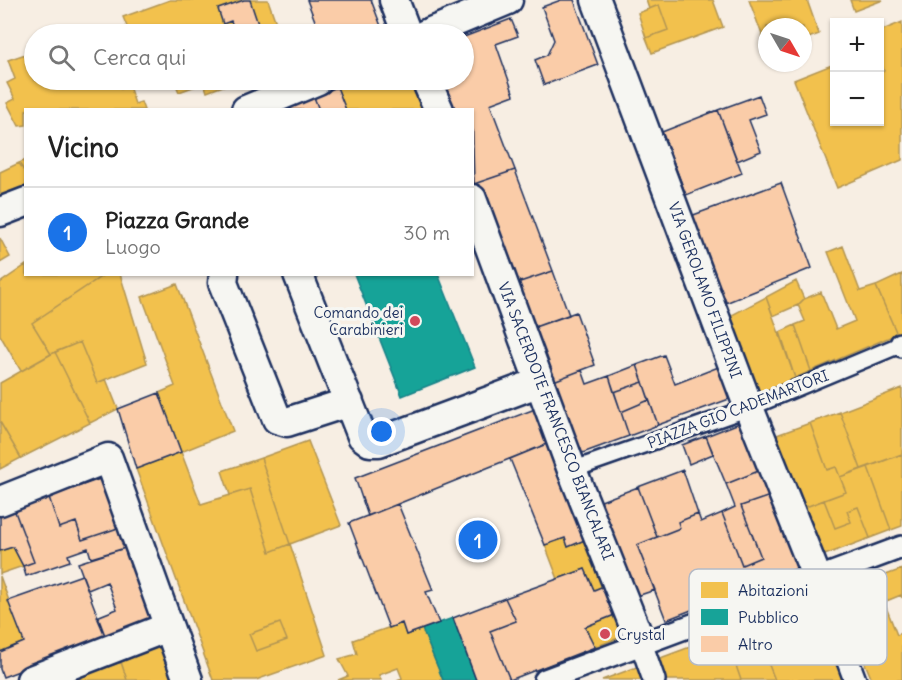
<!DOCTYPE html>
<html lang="it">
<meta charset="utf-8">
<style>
:root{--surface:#fff;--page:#f2f2f2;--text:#222;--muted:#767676;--line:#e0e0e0;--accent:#1a73e8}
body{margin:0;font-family:Delius,sans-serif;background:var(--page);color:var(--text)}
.controls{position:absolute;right:18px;top:18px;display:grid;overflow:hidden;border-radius:0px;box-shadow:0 2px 4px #0004}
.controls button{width:54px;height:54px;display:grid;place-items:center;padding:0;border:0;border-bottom:2px solid var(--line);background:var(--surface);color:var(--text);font:30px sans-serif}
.compass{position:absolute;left:758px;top:18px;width:54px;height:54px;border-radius:50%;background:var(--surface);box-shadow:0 2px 4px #0004;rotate:129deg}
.you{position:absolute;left:382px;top:432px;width:21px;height:21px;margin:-15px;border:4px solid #fff;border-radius:50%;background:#1a73e8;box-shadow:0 0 0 9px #1a73e833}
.badge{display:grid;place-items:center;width:39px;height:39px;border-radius:50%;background:var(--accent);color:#fff;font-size:20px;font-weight:700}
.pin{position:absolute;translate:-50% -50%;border:3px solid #fff;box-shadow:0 2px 6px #0006}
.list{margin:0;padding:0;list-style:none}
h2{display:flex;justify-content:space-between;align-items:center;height:78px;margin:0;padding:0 24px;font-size:26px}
h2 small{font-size:20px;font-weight:400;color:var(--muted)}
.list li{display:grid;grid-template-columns:39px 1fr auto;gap:18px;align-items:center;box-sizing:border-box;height:90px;padding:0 24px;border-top:2px solid var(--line)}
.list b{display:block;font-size:22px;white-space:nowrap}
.list p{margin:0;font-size:20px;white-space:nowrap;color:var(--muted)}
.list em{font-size:20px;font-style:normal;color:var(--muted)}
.icon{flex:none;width:33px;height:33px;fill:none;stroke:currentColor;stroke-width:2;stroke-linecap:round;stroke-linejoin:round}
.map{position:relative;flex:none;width:902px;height:680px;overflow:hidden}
.search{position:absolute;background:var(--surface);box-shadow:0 2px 4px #0004;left:24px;top:24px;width:450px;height:66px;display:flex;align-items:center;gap:15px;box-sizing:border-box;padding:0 21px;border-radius:33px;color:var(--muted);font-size:22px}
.panel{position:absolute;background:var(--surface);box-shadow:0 2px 4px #0004;left:24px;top:108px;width:450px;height:168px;border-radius:0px}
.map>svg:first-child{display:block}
.homes{fill:#f2c14e;stroke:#b29553;stroke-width:1.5}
.public{fill:#17a398;stroke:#188087;stroke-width:1.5}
.building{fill:#facca8;stroke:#1b2f5e;stroke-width:1.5}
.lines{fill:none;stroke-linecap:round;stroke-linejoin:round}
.service-casing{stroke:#1b2f5e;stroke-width:20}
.pedestrian-casing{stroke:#1b2f5e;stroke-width:26}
.minor-casing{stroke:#1b2f5e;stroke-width:33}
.service{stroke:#f6f6f2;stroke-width:15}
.pedestrian{stroke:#f6f6f2;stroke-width:21}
.minor{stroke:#f6f6f2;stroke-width:28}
.poi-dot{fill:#d1495b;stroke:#f6f6f2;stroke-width:2}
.labels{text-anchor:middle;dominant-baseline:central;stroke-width:6;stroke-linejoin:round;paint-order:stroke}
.street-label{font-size:15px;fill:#1b2f5e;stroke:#f6f6f2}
.poi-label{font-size:15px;fill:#1b2f5e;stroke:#f6f6f2;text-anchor:end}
.key{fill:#f6f6f2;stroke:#b4bac6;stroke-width:1.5}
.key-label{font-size:16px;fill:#1b2f5e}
</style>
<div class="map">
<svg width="902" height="680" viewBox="0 0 902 680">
<rect width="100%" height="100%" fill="#f7eee3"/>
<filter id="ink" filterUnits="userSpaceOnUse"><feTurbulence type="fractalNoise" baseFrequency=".0167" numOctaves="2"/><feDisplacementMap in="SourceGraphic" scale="12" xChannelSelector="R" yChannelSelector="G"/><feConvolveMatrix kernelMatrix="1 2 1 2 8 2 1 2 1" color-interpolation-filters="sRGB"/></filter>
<g filter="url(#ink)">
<path class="homes" d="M 170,0 L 268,0 L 280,34 L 130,34 L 123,17 Z
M 646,0 L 713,0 L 723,27 L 652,53 L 646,38 L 668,30 L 659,5 L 649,9 Z
M 749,0 L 807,0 L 819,34 L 803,40 L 803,27 L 767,27 L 767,48 Z
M 850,0 L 883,0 L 854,11 Z
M 659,5 L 668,30 L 646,38 L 638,13 Z
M 902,22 L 902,160 L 837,188 L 794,80 L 834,64 L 834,122 L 880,122 L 880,73 L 884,71 L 880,60 L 880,31 Z
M 34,51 L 34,80 L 118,80 L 121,89 L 129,86 L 135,104 L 141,102 L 144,110 L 26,110 L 26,125 L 19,126 L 7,103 L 15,99 L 7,83 L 15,79 L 8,60 Z
M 174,80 L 226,80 L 228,84 L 207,92 L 204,83 L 179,92 Z
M 356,80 L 413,80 L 426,110 L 346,110 L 337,87 Z
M 26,160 L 26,174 L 19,163 Z
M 19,163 L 26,174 L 26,193 L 0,199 L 0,172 Z
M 0,238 L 10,257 L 0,263 Z
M 843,246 L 860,291 L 876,286 L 897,334 L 811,371 L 795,325 L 805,321 L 798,305 L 804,299 L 821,292 L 836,329 L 855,321 L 828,252 Z
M 26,265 L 26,274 L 105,274 L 32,323 L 51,354 L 21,371 L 0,335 L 0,283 Z
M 105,274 L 120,274 L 147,363 L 97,383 L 80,342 L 51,354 L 32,323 Z
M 902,274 L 902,332 L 897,334 L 876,286 Z
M 796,281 L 804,299 L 798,305 L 773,316 L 766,297 Z
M 177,284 L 233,431 L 181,452 L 159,393 L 175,386 L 142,297 Z
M 766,297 L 795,378 L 758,394 L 730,316 Z
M 795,325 L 811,371 L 795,378 L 780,332 Z
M 80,342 L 97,383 L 106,379 L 118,409 L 90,423 L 55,352 Z
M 55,352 L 90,423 L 21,458 L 0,422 L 0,383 Z
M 902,388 L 902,454 L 861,469 L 840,412 Z
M 840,412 L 861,469 L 840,477 L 836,467 L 827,470 L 810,423 Z
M 0,422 L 21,458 L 0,469 Z
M 810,423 L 827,470 L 836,467 L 846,492 L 803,508 L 774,436 Z
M 308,441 L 341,525 L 290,544 L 261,458 Z
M 181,452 L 201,504 L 250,489 L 270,552 L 290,544 L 327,655 L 256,680 L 213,680 L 136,469 Z
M 902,454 L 902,526 L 891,530 L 868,467 Z
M 261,458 L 290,544 L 270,552 L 250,489 L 230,495 L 222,471 Z
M 868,467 L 891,530 L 870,538 L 858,507 L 847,511 L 851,522 L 835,528 L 824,500 L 846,492 L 840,477 Z
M 824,500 L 835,528 L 851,522 L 847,511 L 858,507 L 870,538 L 822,556 L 803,508 Z
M 565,538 L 568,547 L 587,539 L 606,585 L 594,590 L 585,569 L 558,579 L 545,545 Z
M 13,547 L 23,566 L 0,574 L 0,551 Z
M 902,569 L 902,598 L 901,595 L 884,602 L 875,579 Z
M 0,576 L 24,642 L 0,652 Z
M 875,579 L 897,635 L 902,633 L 902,680 L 872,680 L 836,594 Z
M 813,600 L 819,618 L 788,629 L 798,660 L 831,648 L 843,680 L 775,680 L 752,623 Z
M 617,614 L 626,635 L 595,647 L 585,627 Z
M 280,623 L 287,640 L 256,651 L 249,634 Z
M 402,623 L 406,635 L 422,629 L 443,680 L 397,680 L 402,678 L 398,668 L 379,675 L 381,680 L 338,680 L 348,676 L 339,659 L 357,654 L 353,640 Z
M 752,623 L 775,680 L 741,680 L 725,634 Z
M 725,634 L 741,680 L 662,680 L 655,660 Z
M 162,645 L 174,680 L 127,680 L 121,662 Z
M 121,662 L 127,680 L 73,680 Z
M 637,667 L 642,680 L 602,680 Z"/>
<path class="public" d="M 354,274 L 438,274 L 475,367 L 402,396 Z
M 453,618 L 476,680 L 443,680 L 422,629 Z"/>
<path class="building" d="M 244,0 L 250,0 L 259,27 L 236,34 L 231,21 L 223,24 L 218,9 Z
M 307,0 L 371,0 L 384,34 L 320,34 Z
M 561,0 L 574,0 L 598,65 L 544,85 L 535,60 L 547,55 L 554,40 L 542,7 Z
M 511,19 L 518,36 L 496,44 L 514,95 L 490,104 L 515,170 L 474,184 L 472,110 L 445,110 L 433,80 L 464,80 L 464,37 Z
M 337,87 L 346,110 L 319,110 L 314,97 Z
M 759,95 L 766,114 L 749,120 L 761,151 L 737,161 L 718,110 Z
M 314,97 L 319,110 L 284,110 Z
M 718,110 L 742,173 L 686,195 L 662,132 Z
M 515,170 L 553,271 L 514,284 L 474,184 Z
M 781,183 L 812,268 L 718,306 L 688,217 Z
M 553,271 L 569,315 L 532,328 L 514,284 Z
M 576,312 L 595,365 L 551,382 L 532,328 Z
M 664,355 L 675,384 L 721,366 L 732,398 L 658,425 L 637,365 Z
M 637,365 L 643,382 L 614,392 L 609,376 Z
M 582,370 L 587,384 L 609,376 L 629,436 L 577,455 L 551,382 Z
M 643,382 L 649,400 L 621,412 L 614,392 Z
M 159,393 L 181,452 L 136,469 L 118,409 Z
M 649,400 L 658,425 L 629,436 L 621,412 Z
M 535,409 L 549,443 L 368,516 L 355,478 Z
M 742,422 L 761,470 L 726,484 L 706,436 Z
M 706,436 L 713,454 L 689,464 L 682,445 Z
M 549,443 L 587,539 L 568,547 L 565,538 L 545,545 L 510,459 Z
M 683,470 L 698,514 L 678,522 L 680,528 L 657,537 L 638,487 Z
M 761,470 L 770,496 L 741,506 L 761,557 L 742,565 L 722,513 L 735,507 L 726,484 Z
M 100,479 L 118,528 L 82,540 L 76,522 L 59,528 L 49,497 Z
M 638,487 L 657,537 L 637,545 L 655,590 L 631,598 L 596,503 Z
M 770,496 L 798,568 L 666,620 L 637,545 L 680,528 L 678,522 L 698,514 L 701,522 L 722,513 L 742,565 L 761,557 L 741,506 Z
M 49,497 L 59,528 L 76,522 L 82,540 L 118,528 L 125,548 L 91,558 L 88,548 L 68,555 L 70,561 L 26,576 L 23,566 L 34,562 L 14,509 Z
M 398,504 L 433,590 L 426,592 L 439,623 L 406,635 L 402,623 L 389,628 L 349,523 Z
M 14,509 L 34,562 L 23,566 L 13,547 L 0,551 L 0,515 Z
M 125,548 L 152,620 L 106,638 L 97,617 L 117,609 L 107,582 L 88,590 L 78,563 Z
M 585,569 L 594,590 L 606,585 L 617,614 L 585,627 L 595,647 L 510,680 L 490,631 L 516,621 L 505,598 Z
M 82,575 L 106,638 L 3,677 L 0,669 L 0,652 L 24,642 L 8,601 Z
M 505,598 L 516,621 L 490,631 L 510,680 L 476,680 L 453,618 Z"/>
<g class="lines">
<g class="service-casing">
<path id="service" d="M 572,470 L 749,408 L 902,344"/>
</g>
<g class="pedestrian-casing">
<path id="pedestrian" d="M 901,344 L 902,346
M 817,578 L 855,680
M 641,643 L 654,680
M 545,680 L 902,547"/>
</g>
<g class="minor-casing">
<path id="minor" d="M 394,0 L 407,34
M 596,0 L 749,408 L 817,578
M 426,34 L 508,0
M 426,80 L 439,110
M 246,110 L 318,80
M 472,199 L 572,470 L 641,643
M 0,212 L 26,202
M 224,274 L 223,283 L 277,419 L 287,422 L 349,402
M 298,274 L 362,436 L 370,442 L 379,442 L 540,382
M 0,501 L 108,458 L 188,680
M 31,680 L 168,627"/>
</g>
<use href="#service" class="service"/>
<use href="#pedestrian" class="pedestrian"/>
<use href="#minor" class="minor"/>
</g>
</g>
<g class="poi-dot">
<circle cx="415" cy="321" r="6"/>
<circle cx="605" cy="634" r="6"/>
</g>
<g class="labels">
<g class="street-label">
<text transform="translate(705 290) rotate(70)">VIA GEROLAMO FILIPPINI</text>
<text transform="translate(738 409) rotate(-21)">PIAZZA GIO CADEMARTORI</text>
<text transform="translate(556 421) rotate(69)">VIA SACERDOTE FRANCESCO BIANCALARI</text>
</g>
<g class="poi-label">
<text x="403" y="312">Comando dei<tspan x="403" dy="17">Carabinieri</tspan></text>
<text x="617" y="634" text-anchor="start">Crystal</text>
</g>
</g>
<rect x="689" y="569" width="198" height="96" rx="9" class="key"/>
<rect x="701" y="582" width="27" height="16" fill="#f2c14e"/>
<rect x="701" y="609" width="27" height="16" fill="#17a398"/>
<rect x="701" y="636" width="27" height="16" fill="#facca8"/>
<g class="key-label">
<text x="738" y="596">Abitazioni</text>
<text x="738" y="623">Pubblico</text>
<text x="738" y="650">Altro</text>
</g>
</svg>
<div class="controls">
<button>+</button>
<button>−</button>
</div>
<svg class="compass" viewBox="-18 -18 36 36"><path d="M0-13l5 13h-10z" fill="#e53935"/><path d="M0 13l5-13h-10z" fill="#767676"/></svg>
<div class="you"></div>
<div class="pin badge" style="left:478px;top:540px">1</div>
<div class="search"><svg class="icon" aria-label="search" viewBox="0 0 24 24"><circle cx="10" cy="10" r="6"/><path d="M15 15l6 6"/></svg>Cerca qui</div>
<section class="panel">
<h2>Vicino<small></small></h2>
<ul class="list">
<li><span class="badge">1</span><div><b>Piazza Grande</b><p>Luogo</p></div><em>30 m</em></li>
</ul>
</section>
</div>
